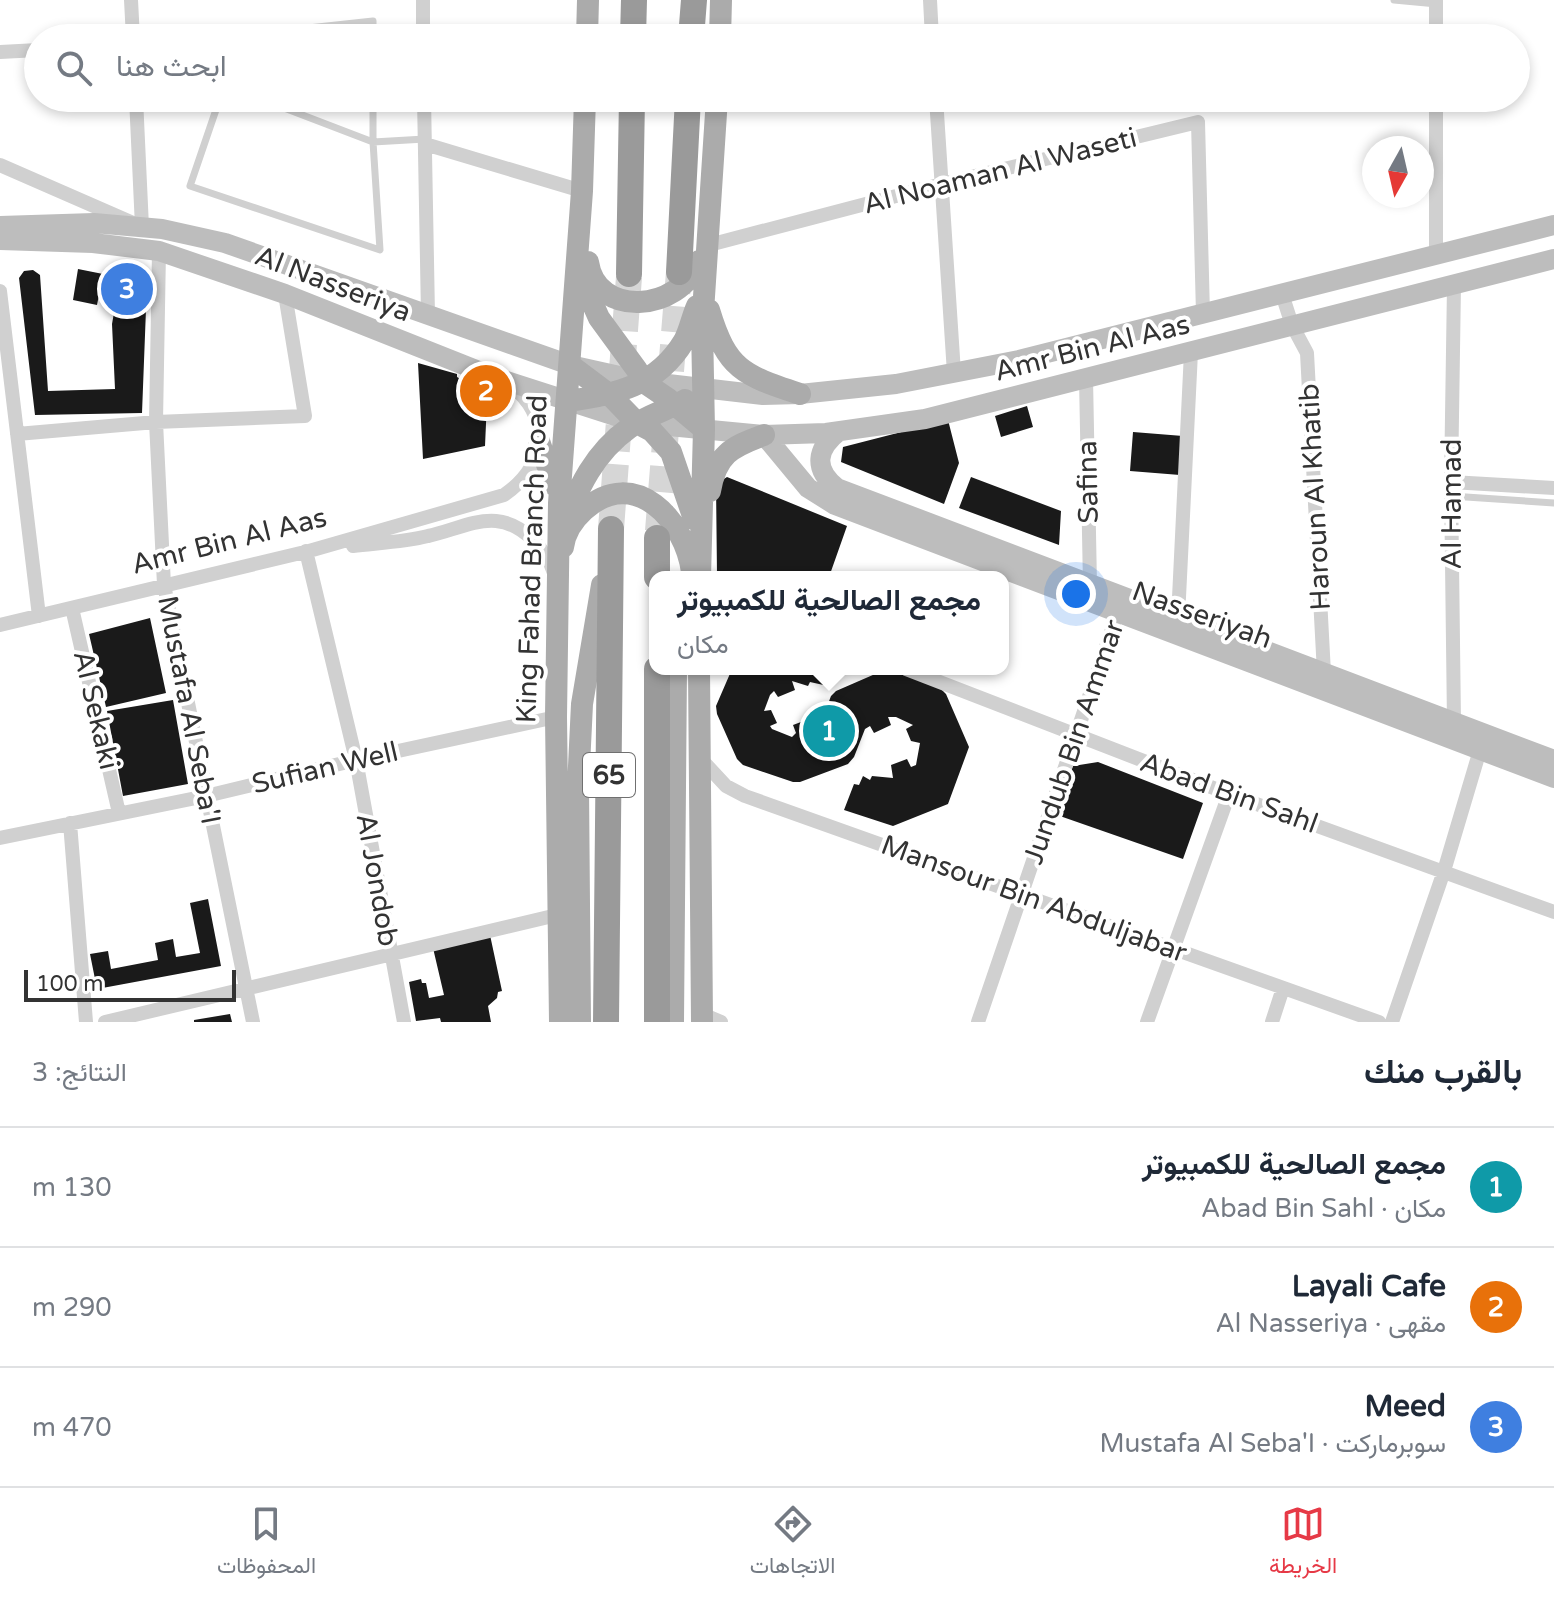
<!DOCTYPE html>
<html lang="ar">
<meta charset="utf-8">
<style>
:root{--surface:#fff;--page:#f6f6f7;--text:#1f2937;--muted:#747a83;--line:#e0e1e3;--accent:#e63946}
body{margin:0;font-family:"Varela Round",Vazirmatn,sans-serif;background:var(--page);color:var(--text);direction:rtl}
.compass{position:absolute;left:1362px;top:136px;width:72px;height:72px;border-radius:50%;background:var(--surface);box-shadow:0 4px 12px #0003;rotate:188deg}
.scale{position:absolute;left:24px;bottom:20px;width:212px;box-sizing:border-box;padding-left:8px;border:4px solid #333;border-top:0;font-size:22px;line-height:28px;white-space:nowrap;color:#333;-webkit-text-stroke:6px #fff;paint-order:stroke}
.you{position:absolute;left:1076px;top:594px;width:28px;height:28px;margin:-20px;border:6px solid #fff;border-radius:50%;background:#1a73e8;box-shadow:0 0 0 12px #1a73e833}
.badge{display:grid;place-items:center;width:52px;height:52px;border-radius:50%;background:var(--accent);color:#fff;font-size:26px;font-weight:700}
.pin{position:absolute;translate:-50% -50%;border:4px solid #fff;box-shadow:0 2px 8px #0006}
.popup{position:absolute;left:649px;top:571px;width:360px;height:104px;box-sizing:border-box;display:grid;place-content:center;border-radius:16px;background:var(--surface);filter:drop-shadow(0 2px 6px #0005);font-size:26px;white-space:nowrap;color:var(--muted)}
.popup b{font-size:30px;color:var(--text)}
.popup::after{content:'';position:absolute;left:50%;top:100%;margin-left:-16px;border:16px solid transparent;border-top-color:var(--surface)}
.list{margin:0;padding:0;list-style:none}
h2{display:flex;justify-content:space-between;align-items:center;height:104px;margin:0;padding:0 32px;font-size:34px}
h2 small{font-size:26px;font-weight:400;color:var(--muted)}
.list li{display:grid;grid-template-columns:52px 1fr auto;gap:24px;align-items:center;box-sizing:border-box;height:120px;padding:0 32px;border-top:2px solid var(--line)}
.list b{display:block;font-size:30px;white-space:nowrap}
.list p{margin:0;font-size:26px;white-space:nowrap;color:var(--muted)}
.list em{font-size:26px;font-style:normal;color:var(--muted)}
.icon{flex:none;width:44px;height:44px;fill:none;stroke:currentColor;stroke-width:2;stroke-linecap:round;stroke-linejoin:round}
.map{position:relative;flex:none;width:1554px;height:1022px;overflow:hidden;direction:ltr}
.search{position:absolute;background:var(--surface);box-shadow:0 4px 12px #0003;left:24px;right:24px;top:24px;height:88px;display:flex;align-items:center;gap:20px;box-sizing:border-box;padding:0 28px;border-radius:44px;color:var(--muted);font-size:30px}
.sheet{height:464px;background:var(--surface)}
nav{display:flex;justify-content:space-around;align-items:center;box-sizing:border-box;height:112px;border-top:2px solid var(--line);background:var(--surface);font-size:22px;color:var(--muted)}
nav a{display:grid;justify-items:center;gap:4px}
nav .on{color:var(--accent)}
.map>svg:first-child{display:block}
.building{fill:#1a1a1a}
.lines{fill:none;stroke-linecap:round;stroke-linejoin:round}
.highway-tunnel{stroke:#d6d6d6;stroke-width:26;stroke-dasharray:26 13;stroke-linecap:butt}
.lane{stroke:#d0d0d0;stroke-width:7}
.street{stroke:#d0d0d0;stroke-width:14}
.secondary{stroke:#bdbdbd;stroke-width:20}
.primary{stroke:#ababab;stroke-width:22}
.highway{stroke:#9a9a9a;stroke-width:26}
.labels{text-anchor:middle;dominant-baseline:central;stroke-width:8;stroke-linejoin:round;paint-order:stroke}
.shield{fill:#fff;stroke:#707070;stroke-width:2}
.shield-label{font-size:26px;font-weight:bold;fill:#333}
.street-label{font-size:28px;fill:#333;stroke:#fff}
</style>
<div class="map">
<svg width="1554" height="1022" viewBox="0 0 1554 1022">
<rect width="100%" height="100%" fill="#fff"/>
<path class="building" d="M 78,269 L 103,274 L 97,305 L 73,300 Z
M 33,270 L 40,275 L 48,391 L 115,389 L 112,324 L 120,279 L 147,283 L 142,413 L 35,415 L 19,278 L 24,271 Z
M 418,363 L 457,374 L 457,377 L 476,388 L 475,392 L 483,395 L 483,401 L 487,401 L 485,446 L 423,459 Z
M 1027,406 L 1033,427 L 1001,437 L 995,416 Z
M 948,420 L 959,463 L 944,504 L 841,462 L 843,447 Z
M 1133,432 L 1183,436 L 1180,475 L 1130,471 Z
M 727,477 L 847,526 L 829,577 L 717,575 L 716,484 Z
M 971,477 L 1061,511 L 1059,545 L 959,508 Z
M 150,618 L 166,693 L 106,707 L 89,634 Z
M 732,669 L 841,669 L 837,678 L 832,677 L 828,686 L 810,682 L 808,686 L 792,681 L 795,690 L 778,697 L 774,691 L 770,695 L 764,711 L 771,710 L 777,723 L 770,726 L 772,729 L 792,737 L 796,733 L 793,725 L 809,719 L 815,727 L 820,725 L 831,696 L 836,691 L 882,671 L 892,670 L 939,687 L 946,694 L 969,747 L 948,804 L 893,826 L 844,810 L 854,784 L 859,785 L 863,776 L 870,780 L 872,776 L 893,778 L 891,765 L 907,759 L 911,767 L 916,765 L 920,743 L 911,741 L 906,729 L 913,725 L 896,717 L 888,717 L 891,725 L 874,733 L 870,726 L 865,729 L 854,757 L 848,764 L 800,782 L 793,782 L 743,765 L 737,759 L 717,714 L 716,706 Z
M 173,700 L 188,784 L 123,796 L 107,711 Z
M 1098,762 L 1203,803 L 1183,859 L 1057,815 L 1073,766 Z
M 208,899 L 221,966 L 97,989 L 90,954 L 108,951 L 111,969 L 158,960 L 155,943 L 173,939 L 176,957 L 200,953 L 190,903 Z
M 490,935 L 502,991 L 498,992 L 497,998 L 488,1006 L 491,1022 L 441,1022 L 440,1018 L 416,1021 L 409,982 L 421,979 L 422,983 L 426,983 L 429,998 L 444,995 L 433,948 Z
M 230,1014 L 232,1022 L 194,1022 L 194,1020 Z"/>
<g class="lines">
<path class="highway-tunnel" d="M 622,370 L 629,277
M 671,371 L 679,272
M 611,529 L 619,421
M 658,531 L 666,430"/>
<path class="lane" d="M 1394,0 L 1437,4
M 262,33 L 373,21 L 373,38
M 220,98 L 190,186 L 380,250 L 373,142 L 258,98
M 373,98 L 373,142 L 425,139
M 1451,496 L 1554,503"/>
<path class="street" d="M 131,0 L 133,38
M 423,0 L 423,38
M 930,0 L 932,38
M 1436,0 L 1436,38
M 0,52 L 38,50
M 424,98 L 428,315
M 936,98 L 954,373
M 425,144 L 582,191
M 0,165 L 142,227 L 136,98
M 709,245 L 942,184 L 1198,122 L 1203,314
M 159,251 L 156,422 L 164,585 L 253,1022
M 1436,255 L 1436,98
M 1454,285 L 1451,482 L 1454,723
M 0,291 L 39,616
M 1282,294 L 1292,325 L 1307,353 L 1324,673
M 1086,378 L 1090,585
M 17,434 L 156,422 L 305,416 L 285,294
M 1451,482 L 1554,488
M 353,546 C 378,543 404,542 428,536 C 449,532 474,519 496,521 C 522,523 546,549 554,573
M 306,551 L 356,760 L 404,1022
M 72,608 L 119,813
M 1178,618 L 1191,352
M 0,625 L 309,551 L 504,495 C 545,467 553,420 512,386
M 906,669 L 1229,794 L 1554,912
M 700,758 L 726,786 L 745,796 L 1379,1022
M 70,823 L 86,1022
M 0,838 L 206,796 L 356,760 L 556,717
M 702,1014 L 721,1022
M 105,1022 L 557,915
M 978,1022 L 1120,606
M 1147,1022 L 1229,794
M 1272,1022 L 1283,988
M 1392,1022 L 1444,871 L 1480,750"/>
<path class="secondary" d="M 0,226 L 94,223 L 162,229 L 225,243 L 570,365 L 642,381 L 763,395 L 800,394 L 896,384 L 1019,360 L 1554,225
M 0,240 L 93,243 L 159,251 L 285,294 L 494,377 L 637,423 L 764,435 L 826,433 L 925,419 L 1554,259
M 839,431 C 816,449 813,469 837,488 L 1554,760
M 764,435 L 808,488 L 835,505 L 1554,778"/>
<path class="primary" d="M 587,38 L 588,0
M 720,38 L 721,0
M 588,262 C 596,318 679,313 699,261
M 582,273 L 583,282 L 599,318 L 637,370 L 642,381 L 667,398 L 704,429
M 709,310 C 727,370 743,375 800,394
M 570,365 L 610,395 L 637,423 L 652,431 L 671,452 L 694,519
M 567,401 C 615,395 657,386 684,341 C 690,330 692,317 697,306
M 539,441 L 554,485
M 710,491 C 716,455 731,447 764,435
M 563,525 C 579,487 594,453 629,428 C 646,416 667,410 685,400
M 563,547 C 565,532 573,520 584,510 C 635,465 685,520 692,572
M 700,577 L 704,429 L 702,327 L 717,98
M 699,669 L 702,1022
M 560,1022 L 556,717 L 559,503 L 582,191 L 585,98
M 580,1022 L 578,787 L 582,704 L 602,585
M 673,1022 L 676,669"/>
<path class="highway" d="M 633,38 L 634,0
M 691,38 L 694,0
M 679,272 L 688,98
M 629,274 L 632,98
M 657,577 L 657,538
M 606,1022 L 611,529
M 657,1022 L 657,669"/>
</g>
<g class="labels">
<rect class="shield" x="583" y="753" width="52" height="44" rx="6"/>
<g class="shield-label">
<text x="609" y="775">65</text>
</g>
<g class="street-label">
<text transform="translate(1000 171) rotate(-14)">Al Noaman Al Waseti</text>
<text transform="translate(333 284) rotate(21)">Al Nasseriya</text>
<text transform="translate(1092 348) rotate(-14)">Amr Bin Al Aas</text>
<text transform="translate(1088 482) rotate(-91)">Safina</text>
<text transform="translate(1315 497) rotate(-93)">Haroun Al Khatib</text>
<text transform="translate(1452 504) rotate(-90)">Al Hamad</text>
<text transform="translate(229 541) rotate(-14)">Amr Bin Al Aas</text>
<text transform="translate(532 559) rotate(-88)">King Fahad Branch Road</text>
<text transform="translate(1202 615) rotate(20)">Nasseriyah</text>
<text transform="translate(96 710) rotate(77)">Al Sekaki</text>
<text transform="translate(189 710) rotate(79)">Mustafa Al Seba'I</text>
<text transform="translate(1074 742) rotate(-71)">Jundub Bin Ammar</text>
<text transform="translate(325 768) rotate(-13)">Sufian Well</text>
<text transform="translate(1229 793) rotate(20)">Abad Bin Sahl</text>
<text transform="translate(377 880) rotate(80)">Al Jondob</text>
<text transform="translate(1034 899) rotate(20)">Mansour Bin Abduljabar</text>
</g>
</g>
</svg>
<svg class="compass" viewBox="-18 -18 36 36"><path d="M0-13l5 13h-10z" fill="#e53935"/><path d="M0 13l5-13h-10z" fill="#747a83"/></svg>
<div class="scale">100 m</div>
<div class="you"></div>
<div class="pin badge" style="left:829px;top:731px;background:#0f9aa8">1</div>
<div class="popup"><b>مجمع الصالحية للكمبيوتر</b>مكان</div>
<div class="pin badge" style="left:486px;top:391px;background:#e8710a">2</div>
<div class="pin badge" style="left:127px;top:289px;background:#3f7fe0">3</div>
<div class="search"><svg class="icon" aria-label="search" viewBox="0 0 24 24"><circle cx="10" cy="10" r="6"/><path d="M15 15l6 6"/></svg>ابحث هنا</div>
</div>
<section class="sheet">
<h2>بالقرب منك<small>النتائج: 3</small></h2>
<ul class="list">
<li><span class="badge" style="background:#0f9aa8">1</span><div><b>مجمع الصالحية للكمبيوتر</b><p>مكان · Abad Bin Sahl</p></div><em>130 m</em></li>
<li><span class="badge" style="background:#e8710a">2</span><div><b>Layali Cafe</b><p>مقهى · Al Nasseriya</p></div><em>290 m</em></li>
<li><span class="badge" style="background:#3f7fe0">3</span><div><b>Meed</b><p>سوبرماركت · Mustafa Al Seba'I</p></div><em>470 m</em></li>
</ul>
</section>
<nav>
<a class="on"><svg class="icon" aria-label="map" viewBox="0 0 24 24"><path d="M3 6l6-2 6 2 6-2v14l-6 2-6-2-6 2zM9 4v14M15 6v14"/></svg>الخريطة</a>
<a><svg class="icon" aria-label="directions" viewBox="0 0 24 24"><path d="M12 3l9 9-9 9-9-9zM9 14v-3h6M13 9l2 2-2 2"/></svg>الاتجاهات</a>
<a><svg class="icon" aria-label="saved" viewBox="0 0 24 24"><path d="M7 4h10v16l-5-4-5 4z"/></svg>المحفوظات</a>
</nav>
